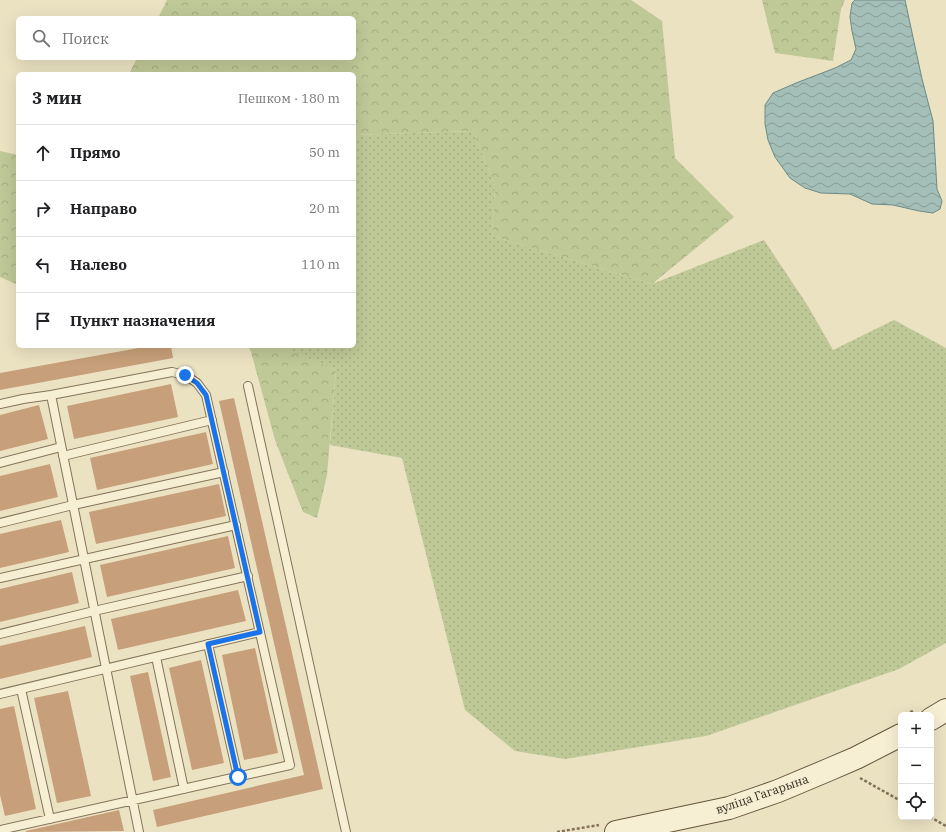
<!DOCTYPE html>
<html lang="ru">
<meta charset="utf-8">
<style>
:root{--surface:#fff;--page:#f2f2f2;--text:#202124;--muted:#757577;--line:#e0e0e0}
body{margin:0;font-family:"IBM Plex Serif",serif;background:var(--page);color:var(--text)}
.controls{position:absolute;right:12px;bottom:12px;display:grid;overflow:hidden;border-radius:6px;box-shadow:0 4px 16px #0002}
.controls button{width:36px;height:36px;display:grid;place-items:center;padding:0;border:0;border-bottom:1px solid var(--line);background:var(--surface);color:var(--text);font:20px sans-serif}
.stop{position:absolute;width:12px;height:12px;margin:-9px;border:3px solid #1a73e8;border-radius:50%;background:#fff}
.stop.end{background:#1a73e8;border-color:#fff;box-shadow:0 1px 4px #0008}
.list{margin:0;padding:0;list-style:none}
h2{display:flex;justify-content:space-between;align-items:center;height:52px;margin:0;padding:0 16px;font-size:17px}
h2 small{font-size:13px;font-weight:400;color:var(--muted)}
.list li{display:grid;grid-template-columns:26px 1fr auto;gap:12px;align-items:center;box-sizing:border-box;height:56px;padding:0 16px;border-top:1px solid var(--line)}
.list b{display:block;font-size:15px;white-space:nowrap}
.list em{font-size:13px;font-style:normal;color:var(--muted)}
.icon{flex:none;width:22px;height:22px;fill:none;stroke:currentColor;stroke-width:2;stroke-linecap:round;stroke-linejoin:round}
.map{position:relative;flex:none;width:946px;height:832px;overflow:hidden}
.search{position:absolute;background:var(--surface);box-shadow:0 4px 16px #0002;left:16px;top:16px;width:340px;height:44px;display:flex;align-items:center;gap:10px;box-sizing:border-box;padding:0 14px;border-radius:6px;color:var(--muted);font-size:15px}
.panel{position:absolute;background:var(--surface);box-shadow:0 4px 16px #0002;left:16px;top:72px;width:340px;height:276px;border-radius:6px}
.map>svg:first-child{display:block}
.grass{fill:url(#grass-dots)}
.forest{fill:url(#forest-crowns)}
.water{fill:url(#water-waves);stroke:#6c8b86}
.building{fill:#c79f7a}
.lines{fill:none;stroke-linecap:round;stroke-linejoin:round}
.lane-casing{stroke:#84735a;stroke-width:10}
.secondary-casing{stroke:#66543d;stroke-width:24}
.path{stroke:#84735a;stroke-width:2.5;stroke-dasharray:3 2;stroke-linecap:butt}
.lane{stroke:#f7efd4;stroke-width:8}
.secondary{stroke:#f7efd4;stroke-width:22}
.route{stroke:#1a73e8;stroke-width:5}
.labels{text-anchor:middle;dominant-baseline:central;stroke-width:3;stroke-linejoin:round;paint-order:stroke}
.street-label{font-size:12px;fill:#342a1e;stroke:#f3ecd1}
</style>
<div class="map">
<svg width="946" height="832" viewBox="0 0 946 832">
<defs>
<pattern id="grass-dots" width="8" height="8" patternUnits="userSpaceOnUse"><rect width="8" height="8" fill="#bfc897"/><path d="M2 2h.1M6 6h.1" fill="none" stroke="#a5ac82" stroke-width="1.8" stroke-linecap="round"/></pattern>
<pattern id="forest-crowns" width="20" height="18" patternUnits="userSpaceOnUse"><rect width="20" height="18" fill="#bfc897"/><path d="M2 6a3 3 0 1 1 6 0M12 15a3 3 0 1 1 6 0" fill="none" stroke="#a5ac82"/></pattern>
<pattern id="water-waves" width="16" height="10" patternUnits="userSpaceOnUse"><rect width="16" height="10" fill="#a4beb8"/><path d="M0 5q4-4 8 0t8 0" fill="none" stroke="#869b95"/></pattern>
</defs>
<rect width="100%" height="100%" fill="#ebe2c2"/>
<path class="grass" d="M 473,131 L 495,185 L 492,236 L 652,284 L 764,240 L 808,306 L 833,350 L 894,320 L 946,348 L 946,643 L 899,669 L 706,736 L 565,759 L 515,751 L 465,710 L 402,458 L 330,445 L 336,370 L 291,351 L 292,346 L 354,346 L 354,135 Z"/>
<path class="forest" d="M 167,0 L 631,0 L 662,21 L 675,158 L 734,217 L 652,284 L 492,236 L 495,185 L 473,131 L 354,135 L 354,74 L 129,74 L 137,58 L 354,58 L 354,18 L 158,18 Z
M 762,0 L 845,0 L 841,9 L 833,61 L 775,53 Z
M 0,151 L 18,155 L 18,285 L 0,277 Z
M 248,346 L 292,346 L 292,351 L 336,370 L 327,475 L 317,518 L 303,512 L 275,440 L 251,352 Z"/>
<path class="water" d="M 855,0 L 905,0 L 922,79 L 933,121 L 937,189 L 942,201 L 940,209 L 933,213 L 919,211 L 893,205 L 872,204 L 850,194 L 821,193 L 805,188 L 790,178 L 775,157 L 768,140 L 765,124 L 765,105 L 773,93 L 796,83 L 835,68 L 851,60 L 856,49 L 852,31 L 850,17 L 852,3 Z"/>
<path class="building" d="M 150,346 L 171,346 L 173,358 L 0,390 L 0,373 Z
M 171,384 L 178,417 L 74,439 L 67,406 Z
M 234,398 L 323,789 L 157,827 L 153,810 L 304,775 L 219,401 Z
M 39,405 L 48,439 L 0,451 L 0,415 Z
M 206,432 L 213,464 L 97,490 L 90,458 Z
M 50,464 L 58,497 L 0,511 L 0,476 Z
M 219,484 L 226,516 L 96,544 L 89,512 Z
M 61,520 L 69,552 L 0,568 L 0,534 Z
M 228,536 L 235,568 L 107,597 L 100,565 Z
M 72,572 L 79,603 L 0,622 L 0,589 Z
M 238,590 L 246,621 L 118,650 L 111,619 Z
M 85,626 L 92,657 L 0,679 L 0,646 Z
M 255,648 L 278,753 L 244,760 L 222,655 Z
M 201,660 L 224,763 L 192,770 L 169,668 Z
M 148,672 L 171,777 L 153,781 L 130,676 Z
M 68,691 L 91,796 L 57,803 L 34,698 Z
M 14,706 L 36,809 L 5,816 L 0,795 L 0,709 Z
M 119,810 L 124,831 L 26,832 L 26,831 Z"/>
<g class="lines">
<g class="lane-casing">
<path id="lane" d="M 248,386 L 346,832
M 0,404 L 23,399 L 51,395
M 63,456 L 212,420
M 0,463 L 61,447
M 0,523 L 73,505 L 224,472
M 0,578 L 236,525
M 0,634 L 94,611 L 248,576
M 208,644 L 238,777
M 156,657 L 184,789
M 21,689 L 50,819
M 0,694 L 260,632
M 0,830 C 97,808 193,787 290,765 L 206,395 L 197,383 L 185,375 L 172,372 L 51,395 C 80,540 109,686 139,832"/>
</g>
<g class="secondary-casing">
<path id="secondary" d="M 931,719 L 946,710
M 616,832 L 729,808 L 778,791 L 828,770 L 856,758 L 901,735"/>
</g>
<path class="path" d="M 906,715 L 914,710
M 860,778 L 901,801
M 930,817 L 946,826
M 557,832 L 599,825"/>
<use href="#lane" class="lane"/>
<use href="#secondary" class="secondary"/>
</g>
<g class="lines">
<path class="route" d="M 185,375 L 197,383 L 206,395 L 260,632 L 208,644 L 238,777"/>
</g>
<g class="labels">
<g class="street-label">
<text transform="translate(762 794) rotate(-19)">вуліца Гагарына</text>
</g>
</g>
</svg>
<div class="controls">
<button>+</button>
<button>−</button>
<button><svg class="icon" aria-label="locate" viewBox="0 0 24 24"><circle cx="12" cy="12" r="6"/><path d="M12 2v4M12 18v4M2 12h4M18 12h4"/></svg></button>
</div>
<div class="stop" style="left:238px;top:777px"></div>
<div class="stop end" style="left:185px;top:375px"></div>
<div class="search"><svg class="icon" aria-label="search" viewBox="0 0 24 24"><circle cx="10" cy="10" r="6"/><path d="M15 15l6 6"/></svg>Поиск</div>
<section class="panel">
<h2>3 мин<small>Пешком · 180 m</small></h2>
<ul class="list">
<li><svg class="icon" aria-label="ahead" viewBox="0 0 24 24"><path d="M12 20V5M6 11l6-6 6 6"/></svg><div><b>Прямо</b></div><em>50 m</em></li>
<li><svg class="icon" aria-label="right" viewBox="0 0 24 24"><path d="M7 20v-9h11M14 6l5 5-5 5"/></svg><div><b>Направо</b></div><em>20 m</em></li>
<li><svg class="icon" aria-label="left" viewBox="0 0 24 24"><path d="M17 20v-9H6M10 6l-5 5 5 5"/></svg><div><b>Налево</b></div><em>110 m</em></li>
<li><svg class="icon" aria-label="arrive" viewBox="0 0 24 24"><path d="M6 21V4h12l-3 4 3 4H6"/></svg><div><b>Пункт назначения</b></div></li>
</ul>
</section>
</div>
